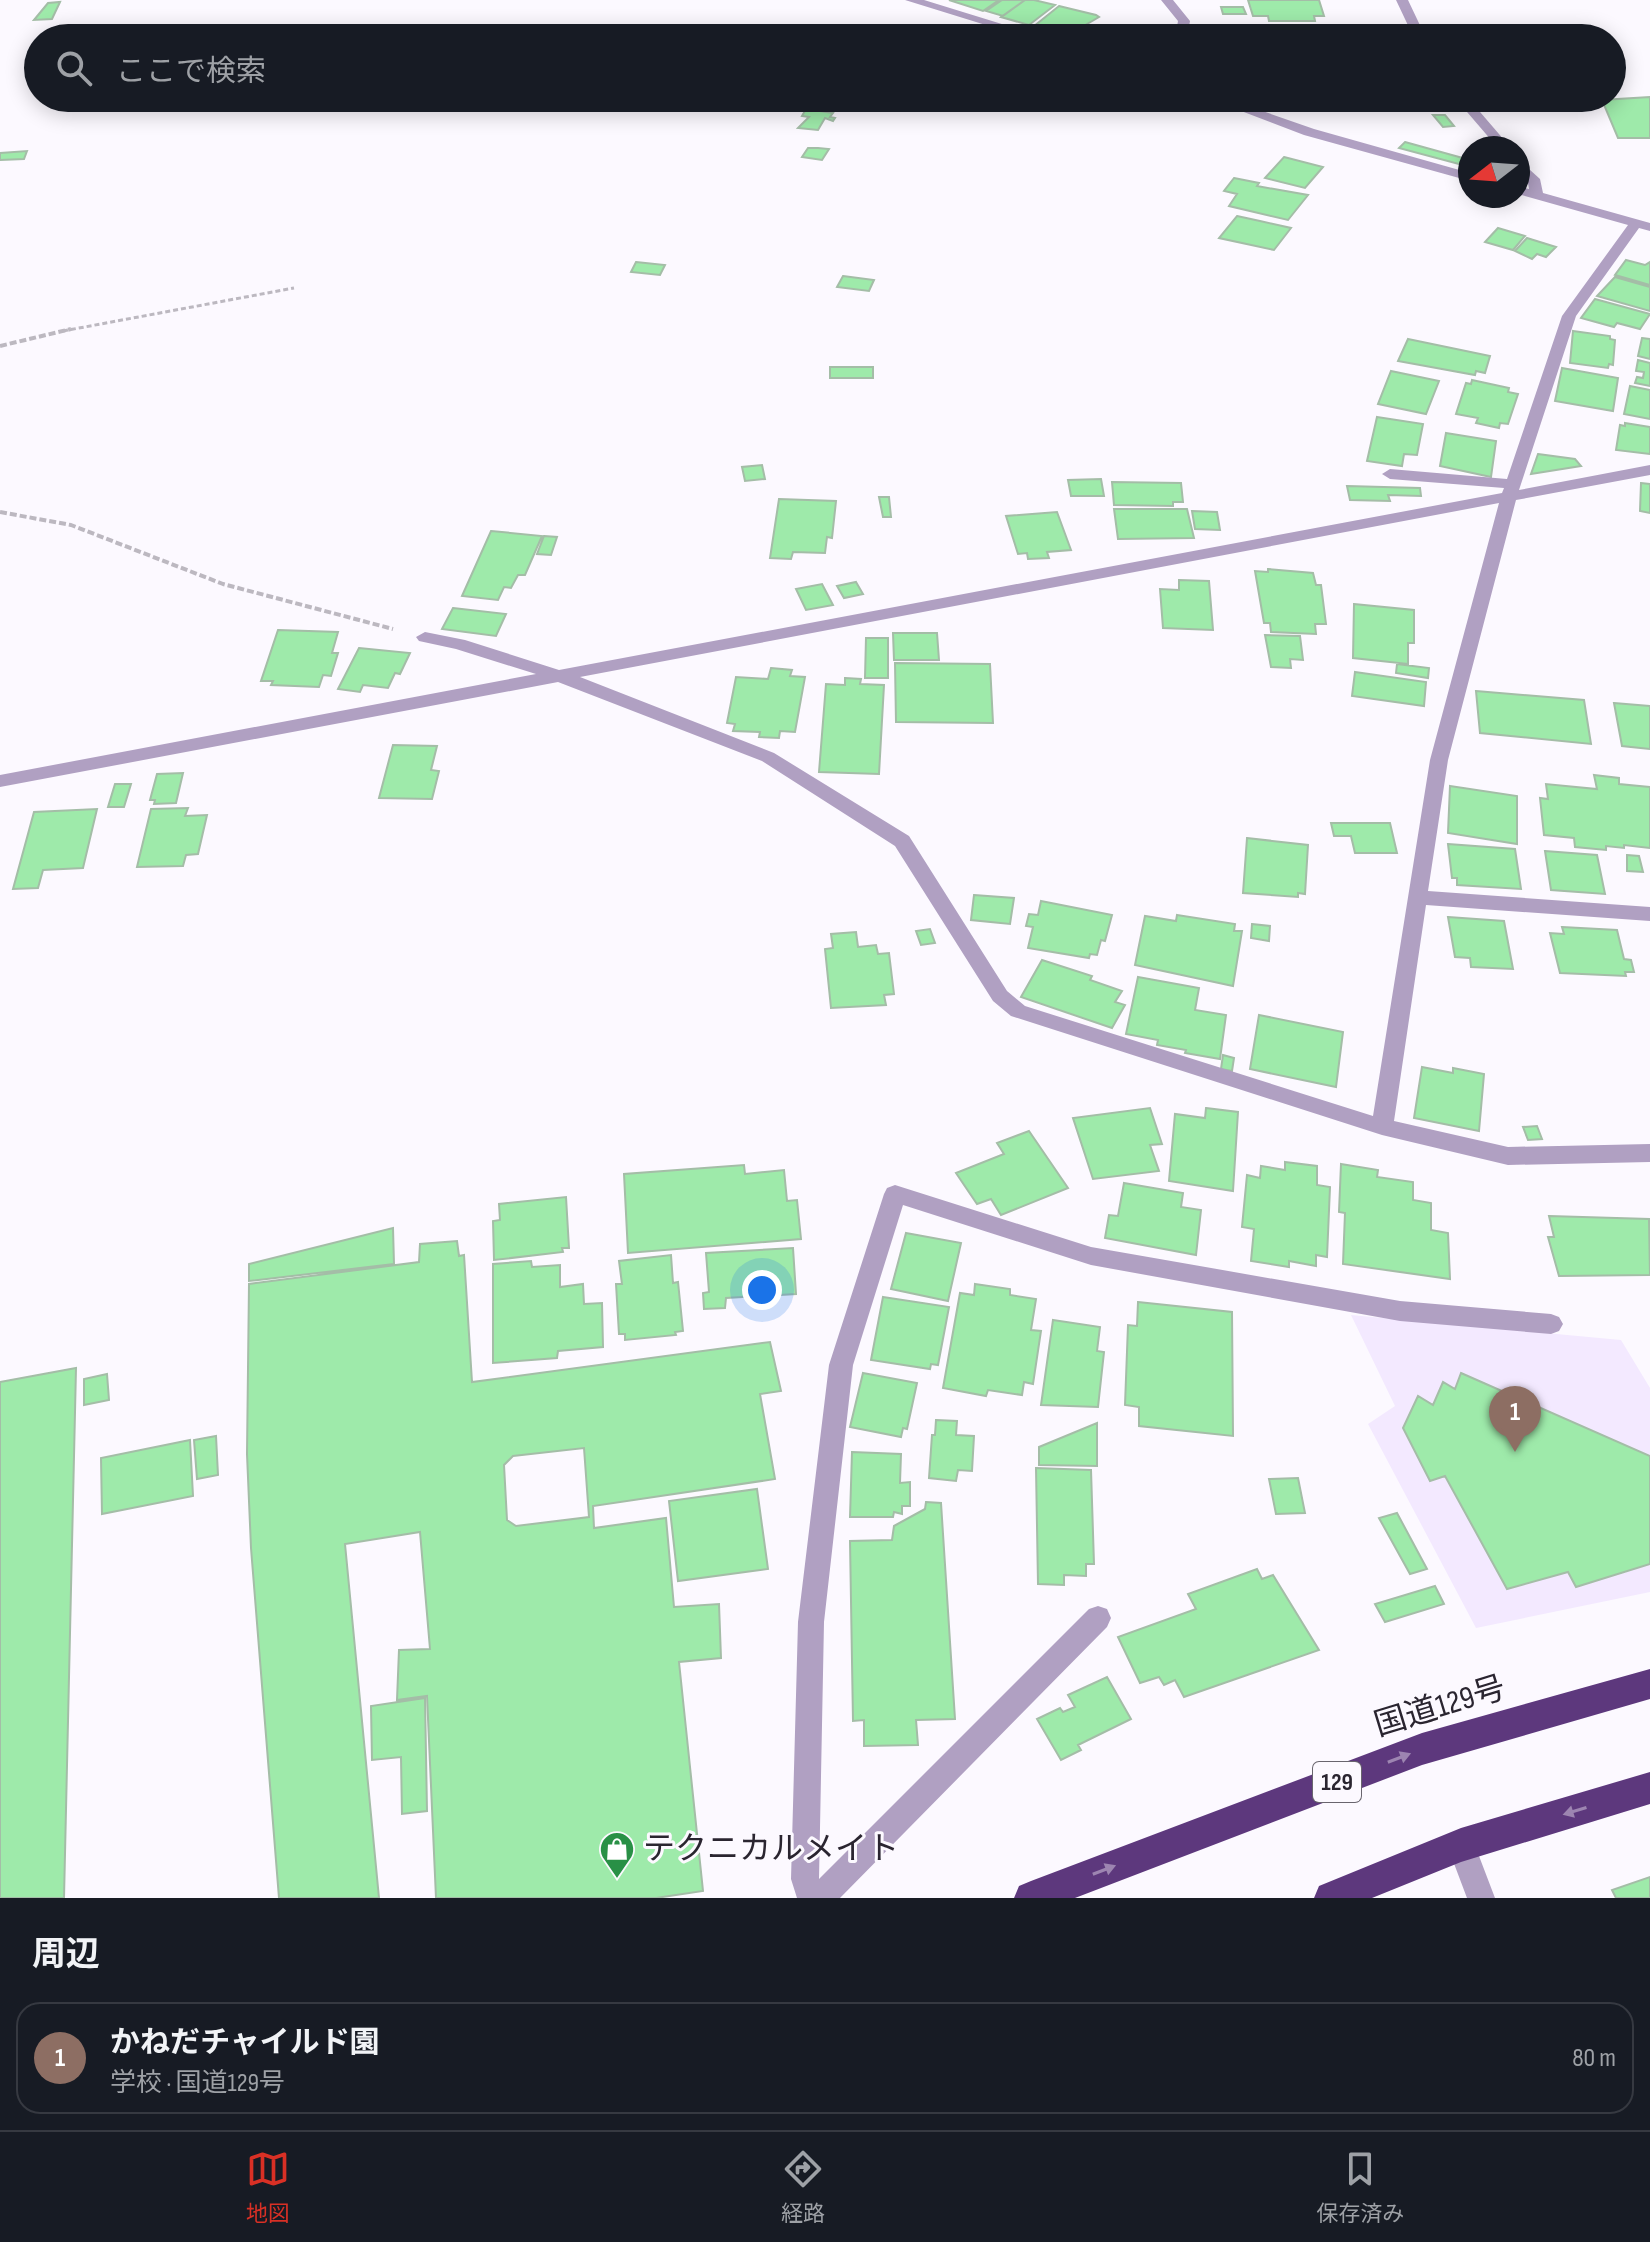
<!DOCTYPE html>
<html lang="ja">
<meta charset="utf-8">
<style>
:root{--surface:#171b24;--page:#20242c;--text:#f1f3f6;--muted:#9ea1a6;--line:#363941;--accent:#d93025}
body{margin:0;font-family:"Sofia Sans Condensed","Noto Sans JP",sans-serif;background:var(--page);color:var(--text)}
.compass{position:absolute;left:1458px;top:136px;width:72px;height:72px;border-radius:50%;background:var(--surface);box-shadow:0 4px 20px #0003;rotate:253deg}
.you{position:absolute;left:762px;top:1290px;width:28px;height:28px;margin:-20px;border:6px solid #fff;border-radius:50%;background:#1a73e8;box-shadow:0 0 0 12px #1a73e833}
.badge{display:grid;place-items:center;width:52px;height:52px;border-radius:50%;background:var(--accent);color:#fff;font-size:26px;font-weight:700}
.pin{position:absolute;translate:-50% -66px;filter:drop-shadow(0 2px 4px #0008)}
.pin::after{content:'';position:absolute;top:42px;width:28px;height:24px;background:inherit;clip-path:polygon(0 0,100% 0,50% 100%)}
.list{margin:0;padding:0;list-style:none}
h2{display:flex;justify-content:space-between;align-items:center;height:104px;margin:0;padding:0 32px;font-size:34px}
h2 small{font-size:26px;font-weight:400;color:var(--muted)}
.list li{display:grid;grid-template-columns:52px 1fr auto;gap:24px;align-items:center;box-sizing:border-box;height:112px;margin:0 16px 16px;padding:0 16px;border:2px solid var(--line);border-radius:24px}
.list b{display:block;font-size:30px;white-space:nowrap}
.list p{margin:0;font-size:26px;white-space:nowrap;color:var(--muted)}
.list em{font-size:26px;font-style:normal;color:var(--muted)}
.icon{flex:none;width:44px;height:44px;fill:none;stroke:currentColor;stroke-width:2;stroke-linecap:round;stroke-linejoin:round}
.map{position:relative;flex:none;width:1650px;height:1898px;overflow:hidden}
.search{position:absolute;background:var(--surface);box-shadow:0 4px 20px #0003;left:24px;right:24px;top:24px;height:88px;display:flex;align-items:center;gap:20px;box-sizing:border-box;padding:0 28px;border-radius:44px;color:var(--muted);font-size:30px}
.sheet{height:232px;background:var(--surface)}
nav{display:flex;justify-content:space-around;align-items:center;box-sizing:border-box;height:112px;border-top:2px solid var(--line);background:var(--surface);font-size:22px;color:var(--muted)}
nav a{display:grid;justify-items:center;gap:4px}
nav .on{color:var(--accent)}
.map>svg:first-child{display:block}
.built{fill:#f3e9ff}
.building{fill:#9eeaaa;stroke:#a4bda7;stroke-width:2;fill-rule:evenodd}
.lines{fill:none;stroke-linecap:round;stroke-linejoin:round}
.path-far1{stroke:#bcb8c0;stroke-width:3;stroke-dasharray:5 3;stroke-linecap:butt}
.path{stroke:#bcb8c0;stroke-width:4;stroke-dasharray:7 3;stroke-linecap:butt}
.minor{fill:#b0a0c2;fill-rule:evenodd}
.highway{fill:#5d387d;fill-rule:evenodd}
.oneway{fill:#9d85b1}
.labels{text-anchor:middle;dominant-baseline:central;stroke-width:6;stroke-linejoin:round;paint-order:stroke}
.shield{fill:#fcf9ff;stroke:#69656e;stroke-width:2}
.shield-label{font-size:24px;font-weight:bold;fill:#2a2530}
.near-street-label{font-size:32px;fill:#2a2530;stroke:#fcf9ff}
.near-poi-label{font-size:32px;fill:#2a2530;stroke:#fcf9ff;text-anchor:start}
</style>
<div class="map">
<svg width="1650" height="1898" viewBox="0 0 1650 1898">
<rect width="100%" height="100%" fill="#fcf9ff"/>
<path class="built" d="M 1351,1315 L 1621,1340 L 1650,1388 L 1650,1592 L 1476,1628 L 1368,1424 L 1395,1406 Z"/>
<path class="building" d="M 949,0 L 999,0 L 983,11 Z
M 1002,0 L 1025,0 L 1003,16 L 986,11 Z
M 1025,0 L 1034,0 L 1055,5 L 1029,25 L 1001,17 Z
M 1248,0 L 1319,0 L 1324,16 L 1314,16 L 1315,21 L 1269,21 L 1268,16 L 1253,16 Z
M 60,2 L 52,19 L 34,20 L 48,3 Z
M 1059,6 L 1096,15 L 1099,17 L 1070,34 L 1033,27 Z
M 1221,7 L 1243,7 L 1246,14 L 1223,14 Z
M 1114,25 L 1150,34 L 1146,38 L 1098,38 Z
M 1650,97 L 1650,138 L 1618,138 L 1602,100 Z
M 1493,98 L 1541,98 L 1544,103 L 1496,104 Z
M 1544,98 L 1601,99 L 1604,104 L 1546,103 Z
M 806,109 L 833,113 L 830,117 L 835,118 L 833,121 L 825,118 L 818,130 L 798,128 L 809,117 L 802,116 Z
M 1433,115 L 1445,115 L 1454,126 L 1443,127 Z
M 1405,142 L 1470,160 L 1470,167 L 1399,148 Z
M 808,148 L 818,148 L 829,149 L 822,160 L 802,157 Z
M 27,151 L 24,159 L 0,160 L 0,153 Z
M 1284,157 L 1323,167 L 1305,188 L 1265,178 Z
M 1234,178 L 1259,183 L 1257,186 L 1308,195 L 1288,220 L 1229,206 L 1237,194 L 1224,191 Z
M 1237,216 L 1260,221 L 1291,228 L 1274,250 L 1219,238 Z
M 1498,228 L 1525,236 L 1513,250 L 1485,242 Z
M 1527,238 L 1556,247 L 1546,257 L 1537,254 L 1532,259 L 1515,251 Z
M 1626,260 L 1645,265 L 1650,262 L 1650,285 L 1615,275 Z
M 636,262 L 665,265 L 660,275 L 631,272 Z
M 843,276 L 874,280 L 869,291 L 837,287 Z
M 1615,277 L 1650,287 L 1650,311 L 1597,296 Z
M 1595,299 L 1650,314 L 1640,329 L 1617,323 L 1614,327 L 1581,318 Z
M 1573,331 L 1610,336 L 1610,339 L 1615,340 L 1613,365 L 1609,364 L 1608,368 L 1570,363 Z
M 1642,338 L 1650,339 L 1650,359 L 1638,356 Z
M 1408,339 L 1490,356 L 1485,373 L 1476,371 L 1475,375 L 1398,361 Z
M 1638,360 L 1650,363 L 1650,386 L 1635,383 L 1637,377 L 1643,378 L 1644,372 L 1636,371 Z
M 830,367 L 873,367 L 873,378 L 830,378 Z
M 1562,368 L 1618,378 L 1613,411 L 1555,401 Z
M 1391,371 L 1439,381 L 1426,414 L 1378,404 Z
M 1472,380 L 1509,388 L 1508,392 L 1518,394 L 1508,424 L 1500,423 L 1499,428 L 1476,423 L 1478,418 L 1456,414 L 1466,383 L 1471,384 Z
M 1630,386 L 1650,390 L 1650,419 L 1624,414 Z
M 1377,417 L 1423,424 L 1417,455 L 1404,454 L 1402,466 L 1367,461 Z
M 1625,423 L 1650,427 L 1650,454 L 1616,450 L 1620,425 L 1625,426 Z
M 1446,433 L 1496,441 L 1491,477 L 1440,466 Z
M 1538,454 L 1575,459 L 1581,466 L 1531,474 Z
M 762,465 L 765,479 L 745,481 L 742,467 Z
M 1101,479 L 1104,496 L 1071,496 L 1068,480 Z
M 1112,482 L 1181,483 L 1183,502 L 1173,502 L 1173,506 L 1114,505 Z
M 1641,483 L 1650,484 L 1650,513 L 1640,511 Z
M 1347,486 L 1420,488 L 1421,496 L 1388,495 L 1390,501 L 1350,500 Z
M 879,497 L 889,497 L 891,517 L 883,517 Z
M 779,499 L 836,501 L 832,538 L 827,537 L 825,553 L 793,552 L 791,559 L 770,558 Z
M 1114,509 L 1187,509 L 1194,538 L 1118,539 Z
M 1192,511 L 1217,512 L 1220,530 L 1195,529 Z
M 1057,512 L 1071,550 L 1047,552 L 1049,558 L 1028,559 L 1027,553 L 1018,554 L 1006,516 Z
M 491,531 L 542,536 L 525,575 L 518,575 L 511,588 L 504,587 L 498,600 L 462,596 Z
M 544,536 L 557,537 L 551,555 L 537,554 Z
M 1268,569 L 1313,573 L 1316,585 L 1321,585 L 1326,624 L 1315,624 L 1316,634 L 1271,632 L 1270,623 L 1264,623 L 1255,571 L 1268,572 Z
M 1179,580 L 1209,581 L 1213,630 L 1163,628 L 1160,589 L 1179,590 Z
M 856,582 L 863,594 L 844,598 L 837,586 Z
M 822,584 L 833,605 L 806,610 L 796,589 Z
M 1354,604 L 1414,610 L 1414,643 L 1408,643 L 1408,664 L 1353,658 Z
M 453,608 L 506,614 L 496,636 L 442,629 Z
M 278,630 L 338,632 L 332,653 L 338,653 L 331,676 L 323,675 L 319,687 L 271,685 L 273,681 L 261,681 Z
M 893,633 L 937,633 L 939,660 L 894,660 Z
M 1265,635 L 1300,636 L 1303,660 L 1290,659 L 1291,668 L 1271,667 Z
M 866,638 L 888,638 L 888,678 L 865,678 Z
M 359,648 L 410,653 L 400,674 L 395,673 L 388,688 L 363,685 L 360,692 L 338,689 Z
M 895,663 L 990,664 L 993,723 L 896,722 Z
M 1397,664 L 1429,668 L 1428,678 L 1396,673 Z
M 771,668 L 792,670 L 790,676 L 805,677 L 795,732 L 780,731 L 779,738 L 759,737 L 760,732 L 733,731 L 735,724 L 727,723 L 736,677 L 768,679 Z
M 1355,672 L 1426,682 L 1424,706 L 1352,696 Z
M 845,678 L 861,679 L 860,684 L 884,685 L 879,774 L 819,772 L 826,684 L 845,685 Z
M 1476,691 L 1584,700 L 1591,744 L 1480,733 Z
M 1614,703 L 1650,706 L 1650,749 L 1622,746 Z
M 393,745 L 437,746 L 431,770 L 439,771 L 432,799 L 379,798 Z
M 183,773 L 176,803 L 154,804 L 155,800 L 150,800 L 157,774 Z
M 1594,775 L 1619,778 L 1619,784 L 1650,787 L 1650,848 L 1624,845 L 1624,848 L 1606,846 L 1606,850 L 1575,847 L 1574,838 L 1544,835 L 1540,798 L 1548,799 L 1546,784 L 1597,789 Z
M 115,784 L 131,784 L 124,807 L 108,807 Z
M 1450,786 L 1517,796 L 1517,844 L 1448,833 Z
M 188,808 L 185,816 L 207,815 L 198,854 L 186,855 L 183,866 L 137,867 L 151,809 Z
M 97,809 L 83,868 L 43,870 L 38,888 L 13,889 L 34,812 Z
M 1331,823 L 1390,823 L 1397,853 L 1355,853 L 1351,836 L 1334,836 Z
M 1247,838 L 1308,845 L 1305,894 L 1298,893 L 1298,897 L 1243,893 Z
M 1448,844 L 1515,849 L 1521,889 L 1457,885 L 1457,878 L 1452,878 Z
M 1545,851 L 1597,855 L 1605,894 L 1551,890 Z
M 1627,855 L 1639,856 L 1643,872 L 1627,871 Z
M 974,895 L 1014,898 L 1010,924 L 971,920 Z
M 1041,901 L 1112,915 L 1105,941 L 1101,940 L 1097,955 L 1090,954 L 1089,958 L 1028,948 L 1033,927 L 1026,926 L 1029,914 L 1038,915 Z
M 1177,915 L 1235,924 L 1234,931 L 1242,931 L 1233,986 L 1135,965 L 1145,916 L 1176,921 Z
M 1448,917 L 1504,921 L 1513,969 L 1471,967 L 1470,958 L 1455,957 Z
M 1252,924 L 1270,926 L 1269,941 L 1251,938 Z
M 1562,927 L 1617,930 L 1624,959 L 1631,960 L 1634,972 L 1625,972 L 1626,976 L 1560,973 L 1550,933 L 1564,934 Z
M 930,929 L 935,943 L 921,945 L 916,931 Z
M 856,932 L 858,947 L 876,945 L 878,954 L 889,953 L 894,994 L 884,995 L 886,1005 L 831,1008 L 825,949 L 833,948 L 831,934 Z
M 1042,960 L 1092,976 L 1090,980 L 1122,991 L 1115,1002 L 1125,1005 L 1112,1028 L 1021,997 Z
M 1138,977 L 1199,988 L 1195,1010 L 1226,1015 L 1220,1059 L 1185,1053 L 1186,1050 L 1157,1045 L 1158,1040 L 1126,1034 Z
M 1259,1015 L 1343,1032 L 1336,1087 L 1250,1069 Z
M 1223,1055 L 1234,1058 L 1232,1071 L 1221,1069 Z
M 1422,1067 L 1453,1073 L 1453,1068 L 1484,1074 L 1479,1131 L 1414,1118 Z
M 1150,1108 L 1162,1144 L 1150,1145 L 1159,1171 L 1093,1179 L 1073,1118 Z
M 1206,1108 L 1238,1112 L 1233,1191 L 1169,1181 L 1175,1114 L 1205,1118 Z
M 1537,1126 L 1542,1139 L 1528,1140 L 1523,1127 Z
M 1029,1131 L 1068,1188 L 1001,1215 L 991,1199 L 977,1204 L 956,1173 L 1004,1154 L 997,1143 Z
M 1285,1162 L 1317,1166 L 1317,1185 L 1330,1187 L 1327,1257 L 1316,1255 L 1316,1266 L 1289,1261 L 1289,1267 L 1251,1261 L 1254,1229 L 1242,1227 L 1247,1175 L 1260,1178 L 1261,1166 L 1285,1170 Z
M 1341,1164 L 1378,1170 L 1377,1177 L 1413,1182 L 1413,1200 L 1431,1203 L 1431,1230 L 1448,1233 L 1450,1279 L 1343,1264 L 1345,1213 L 1339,1212 Z
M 744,1165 L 745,1174 L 784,1170 L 787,1201 L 797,1200 L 801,1239 L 628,1253 L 624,1174 Z
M 1124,1183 L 1183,1193 L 1181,1207 L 1201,1210 L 1196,1255 L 1105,1238 L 1109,1215 L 1118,1216 Z
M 566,1197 L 569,1248 L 562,1248 L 563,1252 L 494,1260 L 493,1221 L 500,1220 L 499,1204 Z
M 1549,1216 L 1649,1219 L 1650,1275 L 1559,1276 L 1548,1237 L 1554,1237 Z
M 393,1228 L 394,1264 L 249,1281 L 249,1264 Z
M 906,1233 L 961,1243 L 948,1301 L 891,1289 Z
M 457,1241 L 459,1256 L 464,1255 L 472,1382 L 770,1342 L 781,1391 L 760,1394 L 775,1479 L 593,1506 L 594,1528 L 666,1518 L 674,1607 L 719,1604 L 721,1658 L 679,1662 L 703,1891 L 656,1898 L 436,1898 L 427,1696 L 397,1700 L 399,1650 L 430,1649 L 420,1532 L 345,1544 L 379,1898 L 279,1898 L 251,1548 L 247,1454 L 249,1284 L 419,1262 L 420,1244 ZM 584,1448 L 589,1517 L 516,1526 L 507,1520 L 504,1465 L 513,1456 Z
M 793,1248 L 796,1294 L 726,1298 L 725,1308 L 704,1309 L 703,1293 L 709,1292 L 706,1253 Z
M 671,1255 L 673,1283 L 678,1282 L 683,1331 L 675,1332 L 676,1335 L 625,1340 L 625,1334 L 619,1334 L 616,1284 L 622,1284 L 619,1261 Z
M 531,1261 L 532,1267 L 560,1265 L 560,1287 L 583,1284 L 584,1304 L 602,1303 L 603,1347 L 558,1351 L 557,1358 L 493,1363 L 493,1264 Z
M 975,1284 L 1010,1289 L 1010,1295 L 1036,1299 L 1031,1330 L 1041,1331 L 1033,1384 L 1024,1382 L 1022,1395 L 988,1390 L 986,1396 L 943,1388 L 960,1293 L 974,1295 Z
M 883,1297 L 949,1307 L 938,1365 L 931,1364 L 930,1369 L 871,1360 Z
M 1138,1302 L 1232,1312 L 1233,1436 L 1139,1426 L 1139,1407 L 1125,1405 L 1128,1325 L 1137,1326 Z
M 1053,1320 L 1100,1327 L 1097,1351 L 1104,1352 L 1098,1407 L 1041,1405 Z
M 76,1368 L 64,1898 L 0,1898 L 0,1382 Z
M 863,1373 L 917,1383 L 907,1429 L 903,1428 L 901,1437 L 850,1427 Z
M 1461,1373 L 1650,1456 L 1650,1564 L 1576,1587 L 1568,1572 L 1507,1589 L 1445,1476 L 1430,1481 L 1403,1428 L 1418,1396 L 1433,1405 L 1443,1382 L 1455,1389 Z
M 107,1374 L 109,1400 L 84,1405 L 84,1379 Z
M 936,1420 L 957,1421 L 956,1435 L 974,1436 L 972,1471 L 958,1470 L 956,1481 L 929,1478 L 932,1435 L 935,1435 Z
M 1097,1423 L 1097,1466 L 1039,1465 L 1039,1447 Z
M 216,1436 L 218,1475 L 197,1479 L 194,1440 Z
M 190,1440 L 193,1496 L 102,1514 L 101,1458 Z
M 852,1452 L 901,1454 L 900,1483 L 910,1482 L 910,1506 L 902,1506 L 902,1514 L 894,1512 L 893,1517 L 850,1517 Z
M 1036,1468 L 1091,1470 L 1094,1564 L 1086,1564 L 1086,1576 L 1064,1575 L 1064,1585 L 1038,1584 Z
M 1298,1478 L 1305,1513 L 1276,1514 L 1269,1479 Z
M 757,1489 L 768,1569 L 678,1581 L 669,1501 Z
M 926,1502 L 941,1503 L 955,1719 L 916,1720 L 918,1745 L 864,1746 L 864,1720 L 853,1721 L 850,1541 L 892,1540 L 894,1526 L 925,1509 Z
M 1397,1513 L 1427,1569 L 1410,1574 L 1379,1518 Z
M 1257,1569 L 1262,1579 L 1273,1575 L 1319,1650 L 1184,1697 L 1175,1680 L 1164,1685 L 1159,1677 L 1140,1683 L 1118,1637 L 1196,1609 L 1188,1594 Z
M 1435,1586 L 1444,1604 L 1385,1622 L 1375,1604 Z
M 1107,1677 L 1131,1719 L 1078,1745 L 1081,1750 L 1061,1760 L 1037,1719 L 1060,1708 L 1063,1712 L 1075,1707 L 1068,1695 Z
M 425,1698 L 427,1811 L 402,1814 L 401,1757 L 372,1760 L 371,1706 Z
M 1650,1877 L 1650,1898 L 1616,1898 L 1612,1890 Z"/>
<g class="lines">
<path class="path-far1" d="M 63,331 L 294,288"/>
<path class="path" d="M 0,346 L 71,329
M 0,512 L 71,525 L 223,584 L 393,629"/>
<path class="minor" d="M 905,0 L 924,0 L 1047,38 L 1028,38 Z
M 1161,0 L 1173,0 L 1190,21 L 1187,38 L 1175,38 L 1178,21 Z
M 1396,0 L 1408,0 L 1426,38 L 1414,38 Z
M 1207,98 L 1225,98 L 1314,129 L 1470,173 L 1470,181 L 1304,135 Z
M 1455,98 L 1468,98 L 1511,148 L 1498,148 Z
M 1518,159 L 1540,179 L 1543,193 L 1650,223 L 1650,231 L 1639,228 L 1576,316 L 1519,490 L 1650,465 L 1650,475 L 1516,500 L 1448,760 L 1428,891 L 1650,907 L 1650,921 L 1426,905 L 1394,1121 L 1508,1147 L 1650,1144 L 1650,1162 L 1508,1165 L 1382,1135 L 1011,1016 L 993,1001 L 895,846 L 762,761 L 558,682 L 0,787 L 0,775 L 536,674 L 456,649 L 419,641 L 416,637 L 425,632 L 465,640 L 559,670 L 1502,493 L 1504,488 L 1390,479 L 1382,474 L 1390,469 L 1507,479 L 1562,316 L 1628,225 L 1518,194 L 1518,186 L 1529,189 L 1528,183 L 1518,171 ZM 1499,503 L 1430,760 L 1373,1116 L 1025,1006 L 1007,991 L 909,836 L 774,753 L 580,677 Z
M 895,1185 L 1091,1247 L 1400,1301 L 1551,1314 L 1559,1317 L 1563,1324 L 1559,1331 L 1551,1334 L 1400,1321 L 1091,1265 L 903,1205 L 853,1365 L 824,1622 L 819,1879 L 1089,1609 L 1098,1606 L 1107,1609 L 1111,1618 L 1107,1627 L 840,1898 L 797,1898 L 791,1879 L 798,1622 L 829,1365 L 884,1194 L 887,1188 Z
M 1461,1831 L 1471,1835 L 1495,1898 L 1467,1898 L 1447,1845 L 1451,1835 Z"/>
<path class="highway" d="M 1650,1669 L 1650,1699 L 1422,1765 L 1075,1898 L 1014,1898 L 1019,1886 L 1031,1881 L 1422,1733 Z
M 1650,1772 L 1650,1804 L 1461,1862 L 1372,1898 L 1314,1898 L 1319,1886 L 1461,1828 Z"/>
</g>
<defs><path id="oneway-solid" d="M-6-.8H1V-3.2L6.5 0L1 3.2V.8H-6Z" transform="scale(2)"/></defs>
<g class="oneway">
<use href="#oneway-solid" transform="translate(1399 1758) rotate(-21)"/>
<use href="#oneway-solid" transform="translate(1575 1811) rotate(163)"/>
<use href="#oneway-solid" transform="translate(1104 1870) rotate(-21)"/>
</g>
<defs>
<g id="shop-pin" transform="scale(1.8)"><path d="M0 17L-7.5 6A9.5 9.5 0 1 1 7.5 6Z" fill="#299046" stroke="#fcf9ff"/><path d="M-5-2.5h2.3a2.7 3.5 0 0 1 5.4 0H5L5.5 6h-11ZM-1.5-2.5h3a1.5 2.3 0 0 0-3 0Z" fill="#fff"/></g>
</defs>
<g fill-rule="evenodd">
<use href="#shop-pin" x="617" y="1849"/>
</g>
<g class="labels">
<rect class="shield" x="1313" y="1762" width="48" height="40" rx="6"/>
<g class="shield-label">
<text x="1337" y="1782">129</text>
</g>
<g class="near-street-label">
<text transform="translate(1440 1707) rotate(-17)">国道129号</text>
</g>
<g class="near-poi-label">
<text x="643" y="1849">テクニカルメイト</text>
</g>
</g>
</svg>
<svg class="compass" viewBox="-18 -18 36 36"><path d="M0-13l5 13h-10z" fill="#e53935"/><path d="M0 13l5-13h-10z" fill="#9ea1a6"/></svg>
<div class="you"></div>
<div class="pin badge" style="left:1515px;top:1452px;background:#8d6e63">1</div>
<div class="search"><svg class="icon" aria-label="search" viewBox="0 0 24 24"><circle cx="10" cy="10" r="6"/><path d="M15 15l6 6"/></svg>ここで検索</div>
</div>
<section class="sheet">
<h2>周辺<small></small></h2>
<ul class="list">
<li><span class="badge" style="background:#8d6e63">1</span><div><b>かねだチャイルド園</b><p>学校 · 国道129号</p></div><em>80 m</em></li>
</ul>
</section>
<nav>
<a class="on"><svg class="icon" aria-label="map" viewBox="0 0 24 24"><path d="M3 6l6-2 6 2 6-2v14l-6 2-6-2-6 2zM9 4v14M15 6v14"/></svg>地図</a>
<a><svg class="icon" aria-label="directions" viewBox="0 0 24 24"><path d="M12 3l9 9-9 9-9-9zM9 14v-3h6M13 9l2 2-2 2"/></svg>経路</a>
<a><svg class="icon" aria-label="saved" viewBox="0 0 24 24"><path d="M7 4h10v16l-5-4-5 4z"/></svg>保存済み</a>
</nav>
